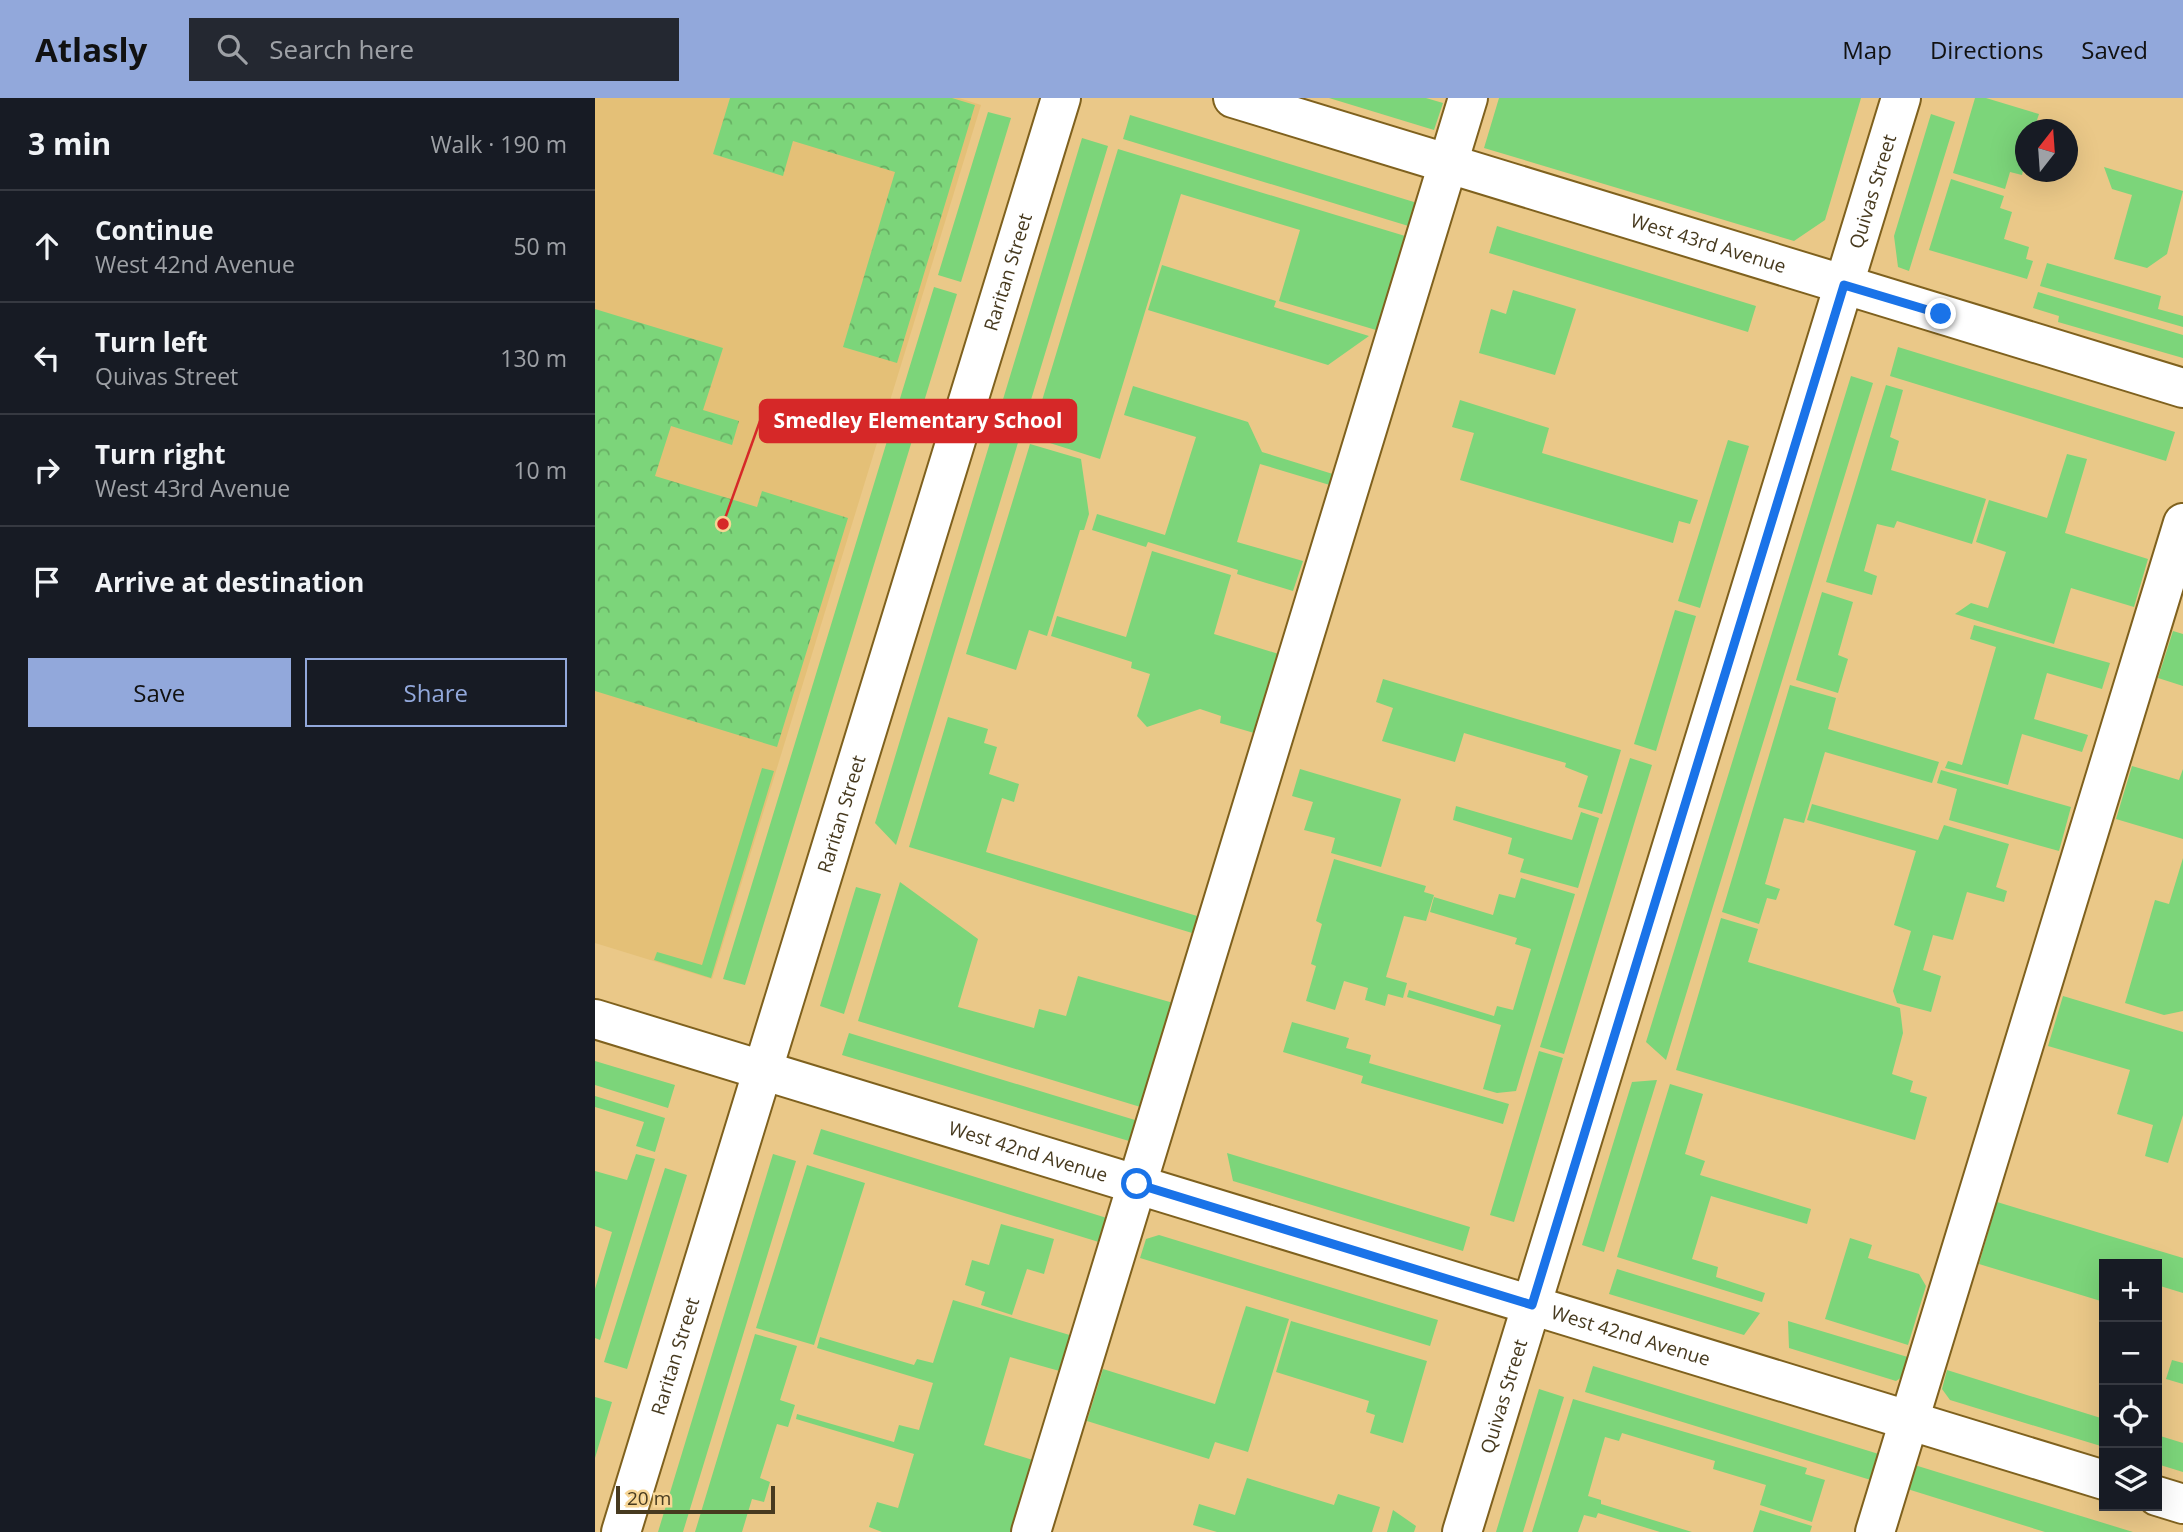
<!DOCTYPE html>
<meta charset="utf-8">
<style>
:root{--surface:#171b24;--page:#242831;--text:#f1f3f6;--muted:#9ea1a6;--line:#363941;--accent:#92a8db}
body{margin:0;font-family:"Open Sans",sans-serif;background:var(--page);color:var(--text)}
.controls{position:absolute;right:21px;bottom:21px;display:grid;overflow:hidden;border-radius:0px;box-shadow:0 7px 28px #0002}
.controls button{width:63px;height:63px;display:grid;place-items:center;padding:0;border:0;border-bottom:2px solid var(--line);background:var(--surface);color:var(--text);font:35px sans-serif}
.compass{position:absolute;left:1420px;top:21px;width:63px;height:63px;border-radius:50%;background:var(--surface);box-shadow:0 7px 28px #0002;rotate:17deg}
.scale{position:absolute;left:21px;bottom:18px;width:159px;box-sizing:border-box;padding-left:7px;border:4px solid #473a1f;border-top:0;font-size:19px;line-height:24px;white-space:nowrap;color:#473a1f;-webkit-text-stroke:5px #f7d594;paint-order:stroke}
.stop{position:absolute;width:21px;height:21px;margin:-16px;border:5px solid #1a73e8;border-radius:50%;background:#fff}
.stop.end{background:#1a73e8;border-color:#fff;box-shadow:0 2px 7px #0008}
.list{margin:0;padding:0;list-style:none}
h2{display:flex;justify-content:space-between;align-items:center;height:91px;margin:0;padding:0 28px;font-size:30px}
h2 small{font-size:23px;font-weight:400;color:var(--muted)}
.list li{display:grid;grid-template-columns:46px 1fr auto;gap:21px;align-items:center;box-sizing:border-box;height:112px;padding:0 28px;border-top:2px solid var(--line)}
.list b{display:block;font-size:26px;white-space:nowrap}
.list p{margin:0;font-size:23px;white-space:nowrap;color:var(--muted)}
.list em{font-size:23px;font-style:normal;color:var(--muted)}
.actions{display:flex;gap:14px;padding:21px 28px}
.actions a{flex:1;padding:16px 0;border:2px solid var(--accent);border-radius:0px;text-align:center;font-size:24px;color:var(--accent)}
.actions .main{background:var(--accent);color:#111}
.icon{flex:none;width:38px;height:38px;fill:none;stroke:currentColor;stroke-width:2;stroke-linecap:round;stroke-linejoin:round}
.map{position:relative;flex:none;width:1588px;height:1434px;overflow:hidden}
header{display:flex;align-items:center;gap:42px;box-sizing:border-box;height:98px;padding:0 35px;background:var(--accent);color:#111}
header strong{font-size:33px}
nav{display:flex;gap:38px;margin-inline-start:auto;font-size:24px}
.search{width:490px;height:63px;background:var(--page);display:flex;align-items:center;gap:18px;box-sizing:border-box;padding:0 24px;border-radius:0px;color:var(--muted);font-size:26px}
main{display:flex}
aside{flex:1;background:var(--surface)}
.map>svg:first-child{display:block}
.built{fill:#e4c077}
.grass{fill:#7cd57a}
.park{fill:url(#park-crowns)}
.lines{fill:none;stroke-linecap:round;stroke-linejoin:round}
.minor-casing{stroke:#7f611e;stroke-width:42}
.minor{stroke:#fff;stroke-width:38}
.route{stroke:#1a73e8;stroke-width:9}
.labels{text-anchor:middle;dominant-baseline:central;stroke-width:7;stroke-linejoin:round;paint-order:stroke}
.street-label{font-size:19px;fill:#473a1f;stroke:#f7d594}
.leader{fill:none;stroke:#d62828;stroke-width:2.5}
.callout-dot{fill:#d62828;stroke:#f7d594;stroke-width:2.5}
.callout{fill:#d62828;stroke:#d62828;stroke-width:2.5}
.callout-label{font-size:21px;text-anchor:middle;font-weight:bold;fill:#fff}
</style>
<header>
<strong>Atlasly</strong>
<div class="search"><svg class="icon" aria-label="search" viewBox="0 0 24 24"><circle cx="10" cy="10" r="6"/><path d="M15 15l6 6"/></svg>Search here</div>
<nav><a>Map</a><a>Directions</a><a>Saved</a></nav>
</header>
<main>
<aside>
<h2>3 min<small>Walk · 190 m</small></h2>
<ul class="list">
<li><svg class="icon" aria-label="ahead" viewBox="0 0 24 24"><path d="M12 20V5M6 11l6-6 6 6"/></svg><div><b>Continue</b><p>West 42nd Avenue</p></div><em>50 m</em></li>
<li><svg class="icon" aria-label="left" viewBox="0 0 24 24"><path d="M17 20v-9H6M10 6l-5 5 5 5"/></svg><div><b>Turn left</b><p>Quivas Street</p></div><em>130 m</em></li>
<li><svg class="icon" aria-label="right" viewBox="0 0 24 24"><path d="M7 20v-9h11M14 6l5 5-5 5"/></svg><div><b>Turn right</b><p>West 43rd Avenue</p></div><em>10 m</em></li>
<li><svg class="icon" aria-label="arrive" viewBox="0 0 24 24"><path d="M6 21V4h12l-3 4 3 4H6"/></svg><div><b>Arrive at destination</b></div></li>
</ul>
<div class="actions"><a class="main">Save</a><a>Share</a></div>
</aside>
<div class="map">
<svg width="1588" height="1434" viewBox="0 0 1588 1434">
<defs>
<pattern id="park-crowns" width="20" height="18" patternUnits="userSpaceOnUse" patternTransform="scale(1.75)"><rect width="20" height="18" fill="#7cd57a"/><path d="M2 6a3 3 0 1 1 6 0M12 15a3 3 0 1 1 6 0" fill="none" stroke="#67ae63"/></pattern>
</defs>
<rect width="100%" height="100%" fill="#eac888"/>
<path class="built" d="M 0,0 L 364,0 L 386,7 L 117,881 L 0,845 Z"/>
<path class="grass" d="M 734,0 L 831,0 L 848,5 L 839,32 Z
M 904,0 L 1266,0 L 1230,122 L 1199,143 L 889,50 Z
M 1380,0 L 1391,0 L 1444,16 L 1440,28 L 1451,31 L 1430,32 L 1430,64 L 1427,77 L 1415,74 L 1410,91 L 1358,75 Z
M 393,14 L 416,20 L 366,184 L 343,177 Z
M 1336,16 L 1360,24 L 1314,173 L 1303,169 L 1299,138 Z
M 535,17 L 819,104 L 826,114 L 820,130 L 528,41 Z
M 487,40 L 513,48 L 301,747 L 280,725 Z
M 523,51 L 820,141 L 791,235 L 684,203 L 705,132 L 586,96 L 505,361 L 436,339 Z
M 1509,69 L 1588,93 L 1572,156 L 1552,170 L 1519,161 L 1537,97 L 1517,91 Z
M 1356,81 L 1409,98 L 1405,110 L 1417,114 L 1409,141 L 1434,149 L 1431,161 L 1438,163 L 1432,181 L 1334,152 Z
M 902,128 L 1161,208 L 1153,234 L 894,155 Z
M 1452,165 L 1566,198 L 1563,211 L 1588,218 L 1588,229 L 1445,188 Z
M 567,167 L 681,203 L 679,209 L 774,238 L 733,267 L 553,212 Z
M 339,189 L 362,196 L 150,887 L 128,881 Z
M 918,192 L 981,211 L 960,277 L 884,255 L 896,211 L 911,216 Z
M 1443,194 L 1588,237 L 1588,260 L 1463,224 L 1464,218 L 1438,210 Z
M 1303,249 L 1580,334 L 1571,363 L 1295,278 Z
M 1256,278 L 1278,285 L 1071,962 L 1051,944 Z
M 1291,287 L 1308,292 L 1295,339 L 1304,343 L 1296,372 L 1391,401 L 1377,446 L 1302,423 L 1299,430 L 1282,426 L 1269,473 L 1282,478 L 1277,497 L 1231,484 Z
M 538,288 L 653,324 L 667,354 L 741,377 L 738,388 L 665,366 L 642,444 L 708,463 L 698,493 L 642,476 L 643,472 L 553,444 L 551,449 L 497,432 L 502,416 L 570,437 L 601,339 L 529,317 Z
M 865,302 L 954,330 L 947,355 L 1103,402 L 1095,426 L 1084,423 L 1078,445 L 865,382 L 879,335 L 857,329 Z
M 1133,342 L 1154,348 L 1105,510 L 1083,503 Z
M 435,346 L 486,361 L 494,416 L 489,432 L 485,432 L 452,538 L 434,532 L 421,572 L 371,556 Z
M 1472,356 L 1492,361 L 1470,435 L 1553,461 L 1539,509 L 1476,490 L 1459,546 L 1360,516 L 1376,505 L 1393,510 L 1411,454 L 1381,444 L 1394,402 L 1452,420 Z
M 557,453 L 636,477 L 619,536 L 690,558 L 666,637 L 625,625 L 626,618 L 605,611 L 552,629 L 542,618 L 555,576 L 536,570 L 537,564 L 456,538 L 462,518 L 531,539 Z
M 1227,494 L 1258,504 L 1243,557 L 1253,561 L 1243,595 L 1201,582 Z
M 1080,512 L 1101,518 L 1061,653 L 1039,646 Z
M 1379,527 L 1515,565 L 1507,591 L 1452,575 L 1439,621 L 1493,637 L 1487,654 L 1427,636 L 1413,687 L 1350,670 L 1353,663 L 1367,667 L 1401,549 L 1375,541 Z
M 1578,533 L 1588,536 L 1588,588 L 1563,580 Z
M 788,581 L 1026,652 L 1007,716 L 983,709 L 993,678 L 970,669 L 971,665 L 869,635 L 860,664 L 787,643 L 798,610 L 781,604 Z
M 1195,587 L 1241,600 L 1233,631 L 1344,664 L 1337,685 L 1230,654 L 1209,725 L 1189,720 L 1170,786 L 1185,791 L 1181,802 L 1172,800 L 1164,826 L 1127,814 Z
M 353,619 L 393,631 L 389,645 L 402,649 L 394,676 L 424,686 L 419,704 L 407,700 L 391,754 L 612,821 L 607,838 L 314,749 Z
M 1035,660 L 1057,667 L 969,956 L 945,949 Z
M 1537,668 L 1584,682 L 1588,671 L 1588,741 L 1521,721 Z
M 167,670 L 179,673 L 116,880 L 59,862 L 62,854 L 107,867 Z
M 705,671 L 806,701 L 786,769 L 736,755 L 740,740 L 709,732 L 718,704 L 697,698 Z
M 1346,672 L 1476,709 L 1464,753 L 1354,722 L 1362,691 L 1342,685 Z
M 1217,706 L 1343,742 L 1349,727 L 1414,746 L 1401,789 L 1412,793 L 1409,804 L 1372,794 L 1358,842 L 1338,837 L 1328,872 L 1346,878 L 1336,914 L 1302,905 L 1298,893 L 1316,833 L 1299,827 L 1321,753 L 1212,722 Z
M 861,708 L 977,742 L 986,714 L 1004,720 L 983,790 L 925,774 L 929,761 L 913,756 L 917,740 L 858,722 Z
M 1588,760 L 1588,913 L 1569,917 L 1530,905 L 1560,802 L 1574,806 Z
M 739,761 L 831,788 L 829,794 L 839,797 L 831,823 L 809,818 L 791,879 L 812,885 L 808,900 L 793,896 L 790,908 L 770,902 L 773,890 L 749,883 L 740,912 L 711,903 L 721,868 L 716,866 L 727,826 L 721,823 Z
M 926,780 L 980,796 L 921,993 L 902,995 L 888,991 L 906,927 L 812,899 L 814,892 L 899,918 L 902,908 L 918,912 L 936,851 L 920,846 L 922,840 L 835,814 L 839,799 L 898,817 L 904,796 L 920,800 Z
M 305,784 L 383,841 L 363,909 L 439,930 L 444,911 L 471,918 L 483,878 L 582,906 L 552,1011 L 263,923 Z
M 261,789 L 286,796 L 249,916 L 225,908 Z
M 1126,820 L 1163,831 L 1153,864 L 1305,910 L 1308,935 L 1297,976 L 1318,983 L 1315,994 L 1332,999 L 1320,1042 L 1081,972 Z
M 1468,898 L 1588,934 L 1588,1017 L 1573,1065 L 1550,1058 L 1558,1027 L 1522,1016 L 1535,972 L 1453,948 Z
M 697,924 L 754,940 L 751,950 L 776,957 L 774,965 L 914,1006 L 908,1026 L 766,985 L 768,978 L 688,954 Z
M 254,935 L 540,1022 L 534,1043 L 247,957 Z
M 944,953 L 968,960 L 919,1124 L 895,1117 Z
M 0,963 L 80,987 L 73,1010 L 0,987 Z
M 1062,982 L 1009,1154 L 987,1147 L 1037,984 Z
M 1075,986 L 1108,996 L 1090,1056 L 1110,1063 L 1105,1077 L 1216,1111 L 1212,1126 L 1116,1098 L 1097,1161 L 1123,1169 L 1121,1179 L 1170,1195 L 1167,1204 L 1022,1159 Z
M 0,998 L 70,1020 L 60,1054 L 41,1048 L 49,1024 L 0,1009 Z
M 226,1031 L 515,1121 L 507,1145 L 218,1056 Z
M 632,1055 L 875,1129 L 868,1153 L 638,1083 Z
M 41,1056 L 60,1061 L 5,1242 L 0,1240 L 0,1191 L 17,1134 L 0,1128 L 0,1073 L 32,1082 Z
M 178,1056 L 201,1063 L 88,1434 L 63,1434 Z
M 212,1067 L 270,1085 L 219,1247 L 161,1230 Z
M 70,1070 L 92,1077 L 32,1271 L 9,1264 Z
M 1402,1104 L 1588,1160 L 1588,1195 L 1562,1187 L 1562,1166 L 1509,1166 L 1509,1204 L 1384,1166 Z
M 406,1126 L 459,1141 L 449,1176 L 432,1171 L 417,1217 L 386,1207 L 390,1194 L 370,1187 L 377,1162 L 394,1167 Z
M 564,1137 L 843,1222 L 835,1248 L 545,1160 L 551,1141 Z
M 1255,1140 L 1277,1147 L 1273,1160 L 1324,1176 L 1331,1188 L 1313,1247 L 1230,1221 Z
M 1022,1171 L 1165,1215 L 1149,1237 L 1014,1196 Z
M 358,1202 L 478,1238 L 468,1274 L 415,1259 L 389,1347 L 441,1363 L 420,1434 L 287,1434 L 274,1429 L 282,1404 L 303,1410 L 319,1356 L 201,1321 L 202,1316 L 299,1344 L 304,1327 L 324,1332 L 338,1285 L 222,1250 L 225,1239 L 319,1267 L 322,1261 L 338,1265 Z
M 651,1208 L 694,1221 L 653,1354 L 620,1344 L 614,1361 L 492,1323 L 508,1271 L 620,1306 Z
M 696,1223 L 832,1263 L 808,1345 L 775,1335 L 780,1317 L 771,1314 L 774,1303 L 681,1274 Z
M 1193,1223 L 1316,1260 L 1310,1277 L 1301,1283 L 1194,1250 Z
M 160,1236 L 202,1248 L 185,1302 L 200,1307 L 193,1329 L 182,1326 L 165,1380 L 175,1384 L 169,1404 L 157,1401 L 147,1434 L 100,1434 Z
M 1577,1262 L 1588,1265 L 1588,1286 L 1571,1281 Z
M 998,1268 L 1287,1357 L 1279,1383 L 990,1294 Z
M 1352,1272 L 1509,1321 L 1509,1349 L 1355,1302 L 1347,1291 Z
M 944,1291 L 969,1299 L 928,1434 L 901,1434 Z
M 0,1299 L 17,1304 L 0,1360 Z
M 978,1301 L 1212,1370 L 1210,1376 L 1230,1382 L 1217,1424 L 1165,1407 L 1171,1387 L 1118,1371 L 1120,1363 L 1027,1335 L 1024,1343 L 1010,1339 L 993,1398 L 1006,1402 L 1006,1406 L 1097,1434 L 1065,1434 L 1003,1415 L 1001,1420 L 989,1417 L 983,1434 L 937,1434 Z
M 1562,1337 L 1588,1345 L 1588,1374 L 1562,1366 Z
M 1313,1365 L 1538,1434 L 1450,1434 L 1306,1389 Z
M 652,1380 L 739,1407 L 743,1396 L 785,1409 L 777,1434 L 622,1434 L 598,1427 L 604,1406 L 640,1417 Z
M 798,1412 L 821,1428 L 819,1434 L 792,1434 Z
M 1165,1412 L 1217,1428 L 1215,1434 L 1158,1434 Z"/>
<path class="park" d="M 135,0 L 357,0 L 380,7 L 302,265 L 248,249 L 300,74 L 198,43 L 188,78 L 118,56 Z
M 0,211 L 128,250 L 108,312 L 144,323 L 137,347 L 76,328 L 60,378 L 162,409 L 167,393 L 253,420 L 182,649 L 0,593 Z"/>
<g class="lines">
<g class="minor-casing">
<g id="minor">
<path id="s1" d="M 638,0 L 1588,290"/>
<path id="s2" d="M 0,921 L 1509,1382"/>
<path d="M 1562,1398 L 1588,1406"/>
<path id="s3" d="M 26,1434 L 466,0"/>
<path d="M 436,1434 L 873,0"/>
<path id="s4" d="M 867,1434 L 1306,0"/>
<path d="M 1280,1434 L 1588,425"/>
</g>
</g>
<use href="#minor" class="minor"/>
</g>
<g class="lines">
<path class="route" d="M 542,1086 L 937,1207 L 1249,187 L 1346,216"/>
</g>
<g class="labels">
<g class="street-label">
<text stroke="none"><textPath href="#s4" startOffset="1402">Quivas Street</textPath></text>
<text stroke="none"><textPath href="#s1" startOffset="497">West 43rd Avenue</textPath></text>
<text stroke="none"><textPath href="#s3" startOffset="1318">Raritan Street</textPath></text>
<text stroke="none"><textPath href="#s3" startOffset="751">Raritan Street</textPath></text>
<text stroke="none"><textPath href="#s2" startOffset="453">West 42nd Avenue</textPath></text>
<text stroke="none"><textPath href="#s2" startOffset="1083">West 42nd Avenue</textPath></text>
<text stroke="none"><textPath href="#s3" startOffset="184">Raritan Street</textPath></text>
<text stroke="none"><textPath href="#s4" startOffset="142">Quivas Street</textPath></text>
</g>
</g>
<path class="leader" d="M128 426L165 323"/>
<circle class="callout-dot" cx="128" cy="426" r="7"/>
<rect class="callout" x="165" y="302" width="316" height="42" rx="7"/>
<g class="callout-label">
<text x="323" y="330">Smedley Elementary School</text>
</g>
</svg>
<div class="controls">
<button>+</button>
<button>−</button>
<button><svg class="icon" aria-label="locate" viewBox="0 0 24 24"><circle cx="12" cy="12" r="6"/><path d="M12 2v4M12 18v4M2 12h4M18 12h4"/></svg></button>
<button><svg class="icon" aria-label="layers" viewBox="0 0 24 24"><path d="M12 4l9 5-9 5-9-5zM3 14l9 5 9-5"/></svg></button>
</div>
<svg class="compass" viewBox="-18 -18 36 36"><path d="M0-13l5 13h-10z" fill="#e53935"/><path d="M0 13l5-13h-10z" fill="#9ea1a6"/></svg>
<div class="scale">20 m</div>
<div class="stop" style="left:542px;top:1086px"></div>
<div class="stop end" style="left:1346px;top:216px"></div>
</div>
</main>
